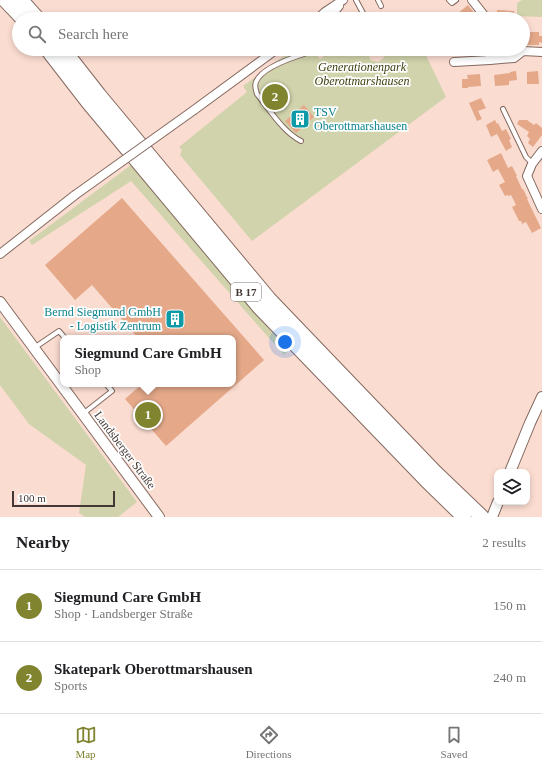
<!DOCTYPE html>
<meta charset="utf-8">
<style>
:root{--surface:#fff;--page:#f2f2f2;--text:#202124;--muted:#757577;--line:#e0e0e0;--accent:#80842e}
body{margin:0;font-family:Georgia,serif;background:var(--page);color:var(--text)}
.controls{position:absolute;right:12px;bottom:12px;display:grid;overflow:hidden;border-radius:8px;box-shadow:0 2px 6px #0003}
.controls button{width:36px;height:36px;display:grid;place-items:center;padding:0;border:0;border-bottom:1px solid var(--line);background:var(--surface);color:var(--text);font:20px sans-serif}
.scale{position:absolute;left:12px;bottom:10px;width:103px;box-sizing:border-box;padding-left:4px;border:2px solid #443834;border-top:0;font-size:11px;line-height:14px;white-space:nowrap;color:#443834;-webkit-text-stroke:3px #fff;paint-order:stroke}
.you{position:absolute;left:285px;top:342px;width:14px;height:14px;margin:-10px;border:3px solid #fff;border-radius:50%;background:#1a73e8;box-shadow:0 0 0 6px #1a73e833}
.badge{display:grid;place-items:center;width:26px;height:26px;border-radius:50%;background:var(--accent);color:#fff;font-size:13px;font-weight:700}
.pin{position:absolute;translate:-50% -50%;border:2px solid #fff;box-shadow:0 1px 4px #0006}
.popup{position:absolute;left:60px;top:335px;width:176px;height:52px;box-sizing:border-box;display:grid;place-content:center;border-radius:8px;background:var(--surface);filter:drop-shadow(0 1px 3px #0005);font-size:13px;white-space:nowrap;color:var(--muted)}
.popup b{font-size:15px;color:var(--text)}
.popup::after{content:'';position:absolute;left:50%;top:100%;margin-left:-8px;border:8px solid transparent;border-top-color:var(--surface)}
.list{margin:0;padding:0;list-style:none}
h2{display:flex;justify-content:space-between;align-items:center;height:52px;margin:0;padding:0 16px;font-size:17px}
h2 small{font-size:13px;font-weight:400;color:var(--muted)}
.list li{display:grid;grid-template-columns:26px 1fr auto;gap:12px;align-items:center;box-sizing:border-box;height:72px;padding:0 16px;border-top:1px solid var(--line)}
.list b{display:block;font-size:15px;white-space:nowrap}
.list p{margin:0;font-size:13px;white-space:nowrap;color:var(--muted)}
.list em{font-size:13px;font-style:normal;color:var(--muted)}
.icon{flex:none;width:22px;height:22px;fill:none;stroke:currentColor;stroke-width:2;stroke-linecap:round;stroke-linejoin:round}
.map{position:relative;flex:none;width:542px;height:517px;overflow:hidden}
.search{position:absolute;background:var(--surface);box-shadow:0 2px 6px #0003;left:12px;right:12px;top:12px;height:44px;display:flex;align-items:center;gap:10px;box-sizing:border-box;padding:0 14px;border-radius:22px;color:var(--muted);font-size:15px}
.sheet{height:196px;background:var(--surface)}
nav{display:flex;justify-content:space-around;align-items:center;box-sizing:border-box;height:56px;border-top:1px solid var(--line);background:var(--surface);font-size:11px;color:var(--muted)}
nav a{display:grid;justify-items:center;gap:2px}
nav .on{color:var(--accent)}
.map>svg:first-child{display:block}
.green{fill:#d0d3ab}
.building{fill:#e5a98a}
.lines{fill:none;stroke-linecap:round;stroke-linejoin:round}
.service-casing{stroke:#84695f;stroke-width:6}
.minor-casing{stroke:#84695f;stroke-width:10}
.tertiary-casing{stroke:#84695f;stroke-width:12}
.trunk-casing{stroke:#84695f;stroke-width:16}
.service{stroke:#fff;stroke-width:4}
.minor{stroke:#fff;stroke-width:8}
.tertiary{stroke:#fff;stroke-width:10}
.trunk{stroke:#fff;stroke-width:14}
.minor-bridge-casing{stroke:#84695f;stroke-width:10;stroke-linecap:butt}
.minor-bridge{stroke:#fff;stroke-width:8}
.labels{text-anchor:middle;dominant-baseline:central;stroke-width:3.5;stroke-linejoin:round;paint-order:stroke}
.shield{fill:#fff;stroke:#7c7471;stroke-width:1}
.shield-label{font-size:11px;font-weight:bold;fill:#443834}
.park-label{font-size:12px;font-style:italic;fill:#3b3d0b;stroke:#fff}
.culture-label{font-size:12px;fill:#0d838f;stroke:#fff;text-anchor:start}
.street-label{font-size:12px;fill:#443834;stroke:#fff}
</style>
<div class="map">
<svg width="542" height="517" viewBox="0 0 542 517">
<rect width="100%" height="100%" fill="#fbdcd1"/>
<path class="green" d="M 522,0 L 542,0 L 542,17 L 517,16 L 517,3 Z
M 293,49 L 312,49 L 320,59 L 333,49 L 373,49 L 372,54 L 369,56 L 371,60 L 378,62 C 385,58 388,54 379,49 L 423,49 L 446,97 L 252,241 L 180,155 L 182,150 L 179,147 L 247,92 L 243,86 Z
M 131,165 L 290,349 L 284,355 L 131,181 L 32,245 L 29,241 Z
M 0,317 L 137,502 L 118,517 L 85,517 L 79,513 L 86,465 L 29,424 L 0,385 Z"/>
<path class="building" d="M 468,5 L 472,10 L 479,19 L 463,19 L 458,13 Z
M 497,10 L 514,11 L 514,19 L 497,19 Z
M 523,32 L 539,32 L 539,36 L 542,36 L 542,43 L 539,42 L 539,45 L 523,45 Z
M 516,71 L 517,80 L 509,81 L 509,85 L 495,86 L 494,75 L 510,73 L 510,72 Z
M 538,71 L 539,84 L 527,84 L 527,72 Z
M 480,74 L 481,86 L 468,87 L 468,88 L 462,88 L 462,79 L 468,79 L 467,75 Z
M 481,98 L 486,108 L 478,111 L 482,119 L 477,121 L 469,103 Z
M 304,105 L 314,117 L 296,133 L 285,121 Z
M 495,120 L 497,124 L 498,123 L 502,131 L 506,129 L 511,139 L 509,140 L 512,147 L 506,151 L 497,134 L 491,137 L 486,125 Z
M 519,120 L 527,120 L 534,125 L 536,123 L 542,128 L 542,135 L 533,147 L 528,143 L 530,139 L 527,136 L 529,132 L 517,124 Z
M 501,153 L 508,168 L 512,166 L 517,176 L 516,176 L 522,189 L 523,189 L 528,199 L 527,199 L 541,228 L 532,233 L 526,222 L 522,224 L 521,221 L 519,221 L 512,207 L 516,205 L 511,195 L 508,196 L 507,195 L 505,196 L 499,185 L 505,182 L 498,169 L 493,172 L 487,160 Z
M 122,198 L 264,360 L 166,446 L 125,399 L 142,384 L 233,384 L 233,338 L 138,338 L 92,285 L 75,300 L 45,265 Z"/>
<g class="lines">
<g class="service-casing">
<path id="service" d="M 356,0 L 364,15
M 378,0 L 381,6
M 449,0 L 452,3 L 456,0
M 503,109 L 526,157 L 532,163
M 301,141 C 283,132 270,110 257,94 C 256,90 254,86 256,82 C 261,68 294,57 307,53 L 305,49
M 34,348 L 59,331 L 65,338
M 84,413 L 112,391 L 106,384"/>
</g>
<g class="minor-casing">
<path id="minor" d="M 472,0 L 487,19
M 317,19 L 325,12 L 343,0
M 328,19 L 339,6
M 490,60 L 490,49
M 454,62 L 490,60 L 514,58 L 523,51 L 542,52
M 194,110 L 277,49
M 542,151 L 532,164 L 527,176 L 542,209
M 0,254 L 75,195"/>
</g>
<g class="tertiary-casing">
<path id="tertiary" d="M 0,302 L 159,517
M 510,472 L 530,423 L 542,397
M 492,517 L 498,502"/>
</g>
<g class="trunk-casing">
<path id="trunk" d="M 5,0 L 23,19
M 21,0 L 38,19
M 47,49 L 88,102 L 260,308 L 427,481 L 464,517
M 63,49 L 99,95 L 269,299 L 435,472 L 482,517"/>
</g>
<use href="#service" class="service"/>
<use href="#minor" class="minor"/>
<use href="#tertiary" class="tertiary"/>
<use href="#trunk" class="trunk"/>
<g class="minor-bridge-casing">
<path id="minor-bridge" d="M 75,195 L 194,110"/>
</g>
<use href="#minor-bridge" class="minor-bridge"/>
</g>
<defs>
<g id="building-square" transform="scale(1)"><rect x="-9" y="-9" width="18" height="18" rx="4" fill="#0f9aa8" stroke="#fff"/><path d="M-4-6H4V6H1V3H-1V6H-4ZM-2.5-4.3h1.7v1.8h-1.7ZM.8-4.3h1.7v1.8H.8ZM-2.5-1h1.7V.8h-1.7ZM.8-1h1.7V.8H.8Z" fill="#fff"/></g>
</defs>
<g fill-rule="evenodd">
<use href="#building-square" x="300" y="119"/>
<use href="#building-square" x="175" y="319"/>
</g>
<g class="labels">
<rect class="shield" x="231" y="283" width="30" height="18" rx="3"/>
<g class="shield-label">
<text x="246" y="292">B 17</text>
</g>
<g class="park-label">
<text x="362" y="67">Generationenpark<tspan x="362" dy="14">Oberottmarshausen</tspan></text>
</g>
<g class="culture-label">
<text x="314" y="112">TSV<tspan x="314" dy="14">Oberottmarshausen</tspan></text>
<text x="161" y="312" text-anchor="end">Bernd Siegmund GmbH<tspan x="161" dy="14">- Logistik Zentrum</tspan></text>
</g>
<g class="street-label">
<text transform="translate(125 450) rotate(53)">Landsberger Straße</text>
</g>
</g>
</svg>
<div class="controls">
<button><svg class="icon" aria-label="layers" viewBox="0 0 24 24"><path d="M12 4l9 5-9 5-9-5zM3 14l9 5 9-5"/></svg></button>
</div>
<div class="scale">100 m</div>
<div class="you"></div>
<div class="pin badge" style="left:148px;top:415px">1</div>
<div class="popup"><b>Siegmund Care GmbH</b>Shop</div>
<div class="pin badge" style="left:275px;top:97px">2</div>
<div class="search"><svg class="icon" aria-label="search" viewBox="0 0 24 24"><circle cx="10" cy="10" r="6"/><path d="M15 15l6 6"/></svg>Search here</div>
</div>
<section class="sheet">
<h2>Nearby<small>2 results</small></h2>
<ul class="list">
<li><span class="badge">1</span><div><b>Siegmund Care GmbH</b><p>Shop · Landsberger Straße</p></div><em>150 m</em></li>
<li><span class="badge">2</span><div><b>Skatepark Oberottmarshausen</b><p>Sports</p></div><em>240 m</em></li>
</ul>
</section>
<nav>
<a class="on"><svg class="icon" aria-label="map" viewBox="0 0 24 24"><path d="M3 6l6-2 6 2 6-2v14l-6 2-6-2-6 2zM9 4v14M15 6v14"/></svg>Map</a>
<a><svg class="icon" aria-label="directions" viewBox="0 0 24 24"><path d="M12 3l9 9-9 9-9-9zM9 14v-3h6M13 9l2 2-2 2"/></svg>Directions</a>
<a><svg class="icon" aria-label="saved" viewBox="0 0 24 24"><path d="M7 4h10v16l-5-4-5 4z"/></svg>Saved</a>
</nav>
